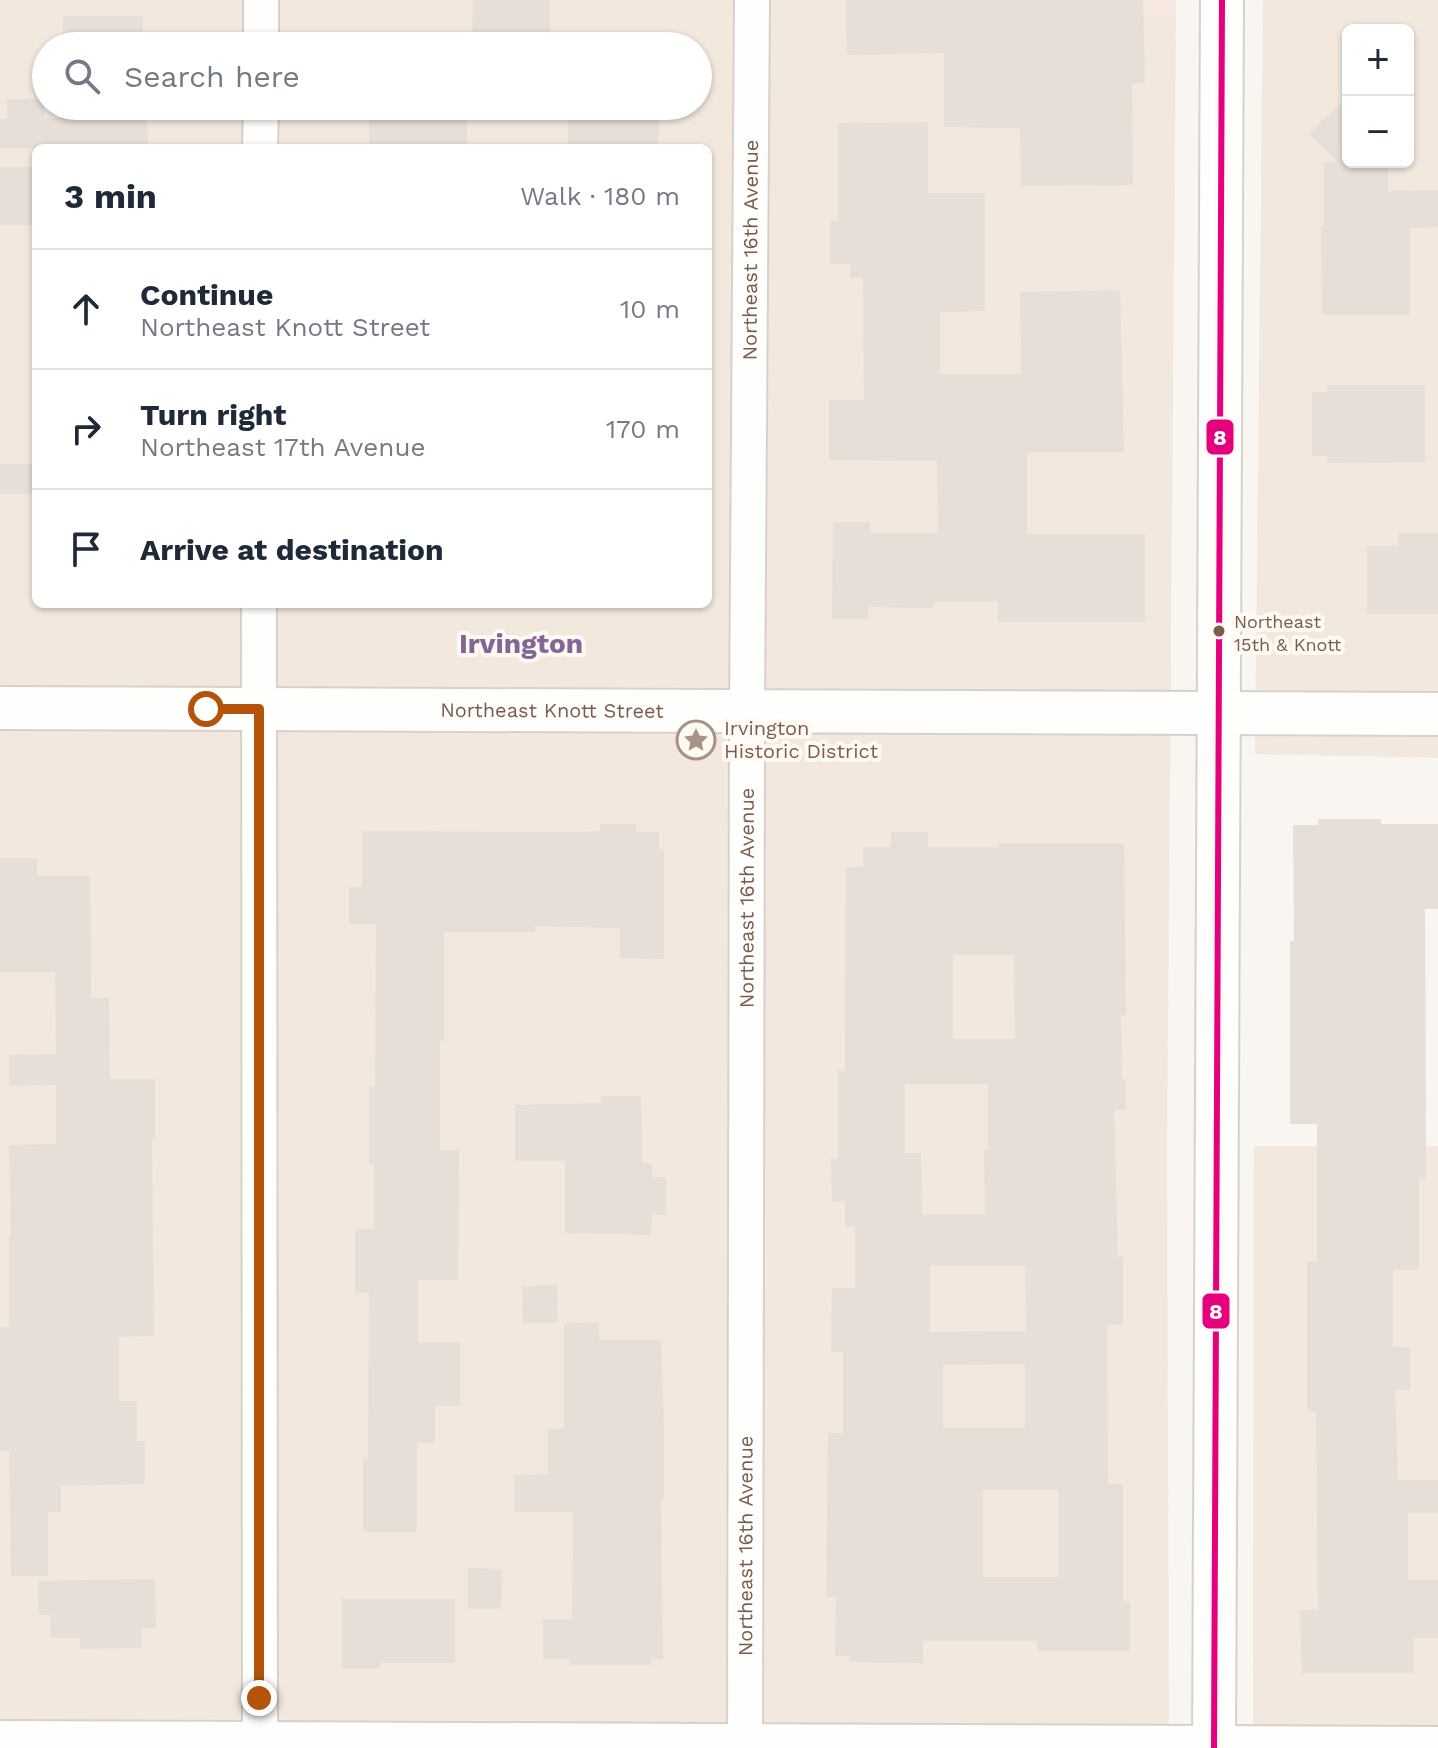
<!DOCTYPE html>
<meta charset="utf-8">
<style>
:root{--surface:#fff;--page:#f6f6f7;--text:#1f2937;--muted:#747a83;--line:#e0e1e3}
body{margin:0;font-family:"Work Sans",sans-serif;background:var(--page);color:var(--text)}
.controls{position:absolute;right:24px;top:24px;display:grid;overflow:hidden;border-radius:12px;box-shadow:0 2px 6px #0004}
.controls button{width:72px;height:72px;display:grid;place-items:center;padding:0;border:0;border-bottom:2px solid var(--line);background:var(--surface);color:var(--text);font:40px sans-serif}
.stop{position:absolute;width:24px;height:24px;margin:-18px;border:6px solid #b45309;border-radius:50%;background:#fff}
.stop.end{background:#b45309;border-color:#fff;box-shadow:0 2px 8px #0008}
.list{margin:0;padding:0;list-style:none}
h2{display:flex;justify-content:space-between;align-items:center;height:104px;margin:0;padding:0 32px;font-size:34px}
h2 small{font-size:26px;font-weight:400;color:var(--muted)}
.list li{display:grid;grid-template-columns:52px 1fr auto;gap:24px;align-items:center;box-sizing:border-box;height:120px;padding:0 32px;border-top:2px solid var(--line)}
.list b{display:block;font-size:30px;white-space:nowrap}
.list p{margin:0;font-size:26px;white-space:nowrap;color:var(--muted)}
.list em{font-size:26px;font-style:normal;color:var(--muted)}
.icon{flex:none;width:44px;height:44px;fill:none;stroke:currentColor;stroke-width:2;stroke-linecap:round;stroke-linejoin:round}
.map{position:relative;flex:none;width:1438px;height:1748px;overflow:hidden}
.search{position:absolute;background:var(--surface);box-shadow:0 2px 6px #0004;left:32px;top:32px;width:680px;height:88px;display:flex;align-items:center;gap:20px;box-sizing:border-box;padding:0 28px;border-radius:44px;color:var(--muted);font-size:30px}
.panel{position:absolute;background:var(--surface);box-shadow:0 2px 6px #0004;left:32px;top:144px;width:680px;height:464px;border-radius:12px}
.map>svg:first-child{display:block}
.residential{fill:#f2e8de;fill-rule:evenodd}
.commercial{fill:#f6e8e1}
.building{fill:#e6ded7;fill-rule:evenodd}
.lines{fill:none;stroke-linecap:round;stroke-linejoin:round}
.minor-casing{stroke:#d7d1cb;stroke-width:38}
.tertiary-casing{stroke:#d7d1cb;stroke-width:46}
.minor{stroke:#fefefd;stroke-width:34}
.tertiary{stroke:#fefefd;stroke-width:42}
.bus-1-casing{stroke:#fffaf3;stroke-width:12}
.bus-1{stroke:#e5007d;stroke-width:6}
.route{stroke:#b45309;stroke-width:10}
.bus-dot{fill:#7a5c4d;stroke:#fffaf3;stroke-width:3}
.labels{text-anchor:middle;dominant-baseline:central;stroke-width:8;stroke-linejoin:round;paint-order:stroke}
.bus-label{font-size:18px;fill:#7a5c4d;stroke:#fffaf3;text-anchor:start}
.street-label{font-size:20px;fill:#7a5c4d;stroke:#fffaf3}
.poi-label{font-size:20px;fill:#7a5c4d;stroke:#fffaf3;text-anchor:start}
.district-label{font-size:28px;font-weight:bold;fill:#846695;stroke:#fffaf3}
.line-badge{stroke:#fffaf3;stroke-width:3}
.badge-label{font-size:22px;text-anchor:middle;font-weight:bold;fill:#fff}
</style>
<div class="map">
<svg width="1438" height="1748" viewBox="0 0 1438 1748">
<rect width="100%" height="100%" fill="#f9f5f0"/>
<path class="residential" d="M 0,0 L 990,0 L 991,14 L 1176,15 L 1167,1148 L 1169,1748 L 0,1748 ZM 46,46 L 698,46 L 698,106 L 46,106 ZM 36,148 L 708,148 L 708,604 L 36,604 Z
M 1263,0 L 1438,0 L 1438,758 L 1255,754 ZM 1348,30 L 1408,30 L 1408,162 L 1348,162 Z
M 1254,1146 L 1438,1146 L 1438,1748 L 1253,1748 Z"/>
<path class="commercial" d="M 990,0 L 1176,0 L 1176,15 L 990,14 Z"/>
<path class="building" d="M 473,0 L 550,0 L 550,46 L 472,46 Z
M 846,0 L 1143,0 L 1145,83 L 1132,83 L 1133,185 L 1021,186 L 1020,128 L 944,127 L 944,53 L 847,55 Z
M 63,16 L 143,16 L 143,46 L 63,46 Z
M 1348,97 L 1348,162 L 1388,162 L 1388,191 L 1438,190 L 1438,227 L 1410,228 L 1410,315 L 1322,315 L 1321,226 L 1324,226 L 1324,162 L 1337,162 L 1309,133 Z
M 7,99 L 44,99 L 44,118 L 147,118 L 148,148 L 0,148 L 0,119 L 7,119 Z
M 568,108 L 659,109 L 658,148 L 568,148 Z
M 369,110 L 467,110 L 467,148 L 369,148 Z
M 928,122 L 928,193 L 985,193 L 985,311 L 940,312 L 940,374 L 1021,374 L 1020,292 L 1120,290 L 1124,452 L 1027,452 L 1027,534 L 1145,534 L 1145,622 L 998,622 L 998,602 L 933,602 L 933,608 L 868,607 L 868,619 L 832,619 L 833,522 L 870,522 L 870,533 L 938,533 L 937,461 L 829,460 L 829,400 L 864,400 L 863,278 L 850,278 L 850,264 L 830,264 L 830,221 L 838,221 L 838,123 Z
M 0,167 L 36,167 L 36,225 L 0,225 Z
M 1327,385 L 1425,385 L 1425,462 L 1327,463 L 1327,456 L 1312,456 L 1312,392 L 1327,392 Z
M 0,464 L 36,464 L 36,494 L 0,494 Z
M 1398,533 L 1438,533 L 1438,614 L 1367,614 L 1367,546 L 1398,546 Z
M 1318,819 L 1381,819 L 1381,824 L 1438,824 L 1438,909 L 1425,909 L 1426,1179 L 1419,1179 L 1419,1270 L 1393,1270 L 1393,1347 L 1410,1347 L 1410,1390 L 1395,1390 L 1398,1480 L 1438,1480 L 1438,1513 L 1408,1513 L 1408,1580 L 1438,1580 L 1438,1638 L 1414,1638 L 1414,1673 L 1302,1673 L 1300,1610 L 1318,1610 L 1316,1411 L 1307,1411 L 1307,1262 L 1317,1262 L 1317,1124 L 1290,1124 L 1290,941 L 1294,941 L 1293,825 L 1318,825 Z
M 600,824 L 636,824 L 636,832 L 659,832 L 659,849 L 664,849 L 664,959 L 620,958 L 620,928 L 535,926 L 535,932 L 444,932 L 444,1041 L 440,1041 L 440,1150 L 459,1150 L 458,1280 L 418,1280 L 418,1342 L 460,1342 L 460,1406 L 435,1406 L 435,1443 L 417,1443 L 417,1532 L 363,1532 L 363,1459 L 368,1459 L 369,1293 L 355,1293 L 355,1229 L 374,1229 L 374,1165 L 369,1165 L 369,1087 L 375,1087 L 376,924 L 349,924 L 349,887 L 362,887 L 362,831 L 579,832 L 600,831 Z
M 891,832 L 928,832 L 928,847 L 998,847 L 998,843 L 1124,843 L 1126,1015 L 1121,1015 L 1122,1079 L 1126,1079 L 1126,1109 L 1114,1110 L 1118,1257 L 1123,1257 L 1123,1325 L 1107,1325 L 1108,1484 L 1123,1484 L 1123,1601 L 1130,1601 L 1130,1651 L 1037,1651 L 1037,1641 L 923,1641 L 923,1663 L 849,1662 L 849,1656 L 835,1656 L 836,1597 L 826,1597 L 828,1433 L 843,1433 L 843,1352 L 831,1352 L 832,1288 L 855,1288 L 855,1227 L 845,1227 L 845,1201 L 832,1202 L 831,1158 L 838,1158 L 838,1071 L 845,1071 L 846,867 L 863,867 L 863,847 L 891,847 ZM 953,955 L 1014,955 L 1015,1039 L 953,1039 ZM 905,1084 L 988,1084 L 988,1150 L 984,1150 L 985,1214 L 922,1214 L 921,1153 L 905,1153 ZM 930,1266 L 1025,1266 L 1026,1331 L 930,1332 ZM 1025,1364 L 1025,1428 L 943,1428 L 943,1365 ZM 983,1490 L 1058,1490 L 1058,1577 L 983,1577 Z
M 0,858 L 37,858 L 37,876 L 90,876 L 91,998 L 109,998 L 110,1079 L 155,1079 L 155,1140 L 152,1140 L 154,1336 L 119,1337 L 119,1401 L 137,1401 L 137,1441 L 145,1441 L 145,1484 L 61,1486 L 61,1512 L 48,1512 L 48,1576 L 11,1576 L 9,1451 L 0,1451 L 0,1327 L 9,1327 L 9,1235 L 11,1235 L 9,1145 L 56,1144 L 56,1085 L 9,1086 L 9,1055 L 56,1054 L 55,972 L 0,972 Z
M 601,1096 L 641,1096 L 642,1163 L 652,1163 L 652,1177 L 666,1177 L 666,1215 L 652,1214 L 651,1235 L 565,1233 L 565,1161 L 515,1161 L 515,1105 L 601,1103 Z
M 557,1285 L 558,1323 L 523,1323 L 522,1286 Z
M 599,1322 L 599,1340 L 661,1340 L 664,1428 L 664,1499 L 661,1499 L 663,1659 L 651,1659 L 651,1665 L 570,1665 L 570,1659 L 543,1659 L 543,1619 L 572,1619 L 573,1512 L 514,1512 L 514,1475 L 548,1474 L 548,1429 L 564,1429 L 564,1323 Z
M 468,1568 L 502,1569 L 501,1609 L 468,1609 Z
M 155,1579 L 156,1628 L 142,1628 L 142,1648 L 80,1649 L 80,1638 L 51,1638 L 50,1615 L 39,1615 L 38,1581 Z
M 342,1599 L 455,1599 L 455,1663 L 380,1663 L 380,1669 L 342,1669 Z"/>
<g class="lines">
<g class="minor-casing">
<g id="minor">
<path d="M 261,46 L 261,0"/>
<path d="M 260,148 L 261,106"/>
<path d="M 259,604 L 260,1748"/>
<path d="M 0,1738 L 1438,1744"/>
<path id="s1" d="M 745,1748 L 747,710 L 752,0"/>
</g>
</g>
<g class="tertiary-casing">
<g id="tertiary">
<path id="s2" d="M 0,708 L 1438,714"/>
<path d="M 1214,1748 L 1222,0"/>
</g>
</g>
<use href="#minor" class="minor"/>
<use href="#tertiary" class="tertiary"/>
<g class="bus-1-casing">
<path id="bus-1" d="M 1214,1748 L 1222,0"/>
</g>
<use href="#bus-1" class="bus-1"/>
</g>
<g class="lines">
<path class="route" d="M 206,709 L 259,709 L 259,1698"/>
</g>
<defs>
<g id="sight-ring" transform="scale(2)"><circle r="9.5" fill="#fffaf3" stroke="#a69286" stroke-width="1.5"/><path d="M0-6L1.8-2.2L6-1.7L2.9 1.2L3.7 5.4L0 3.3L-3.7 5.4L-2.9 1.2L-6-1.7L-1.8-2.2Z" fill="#a69286"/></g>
</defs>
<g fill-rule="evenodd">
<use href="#sight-ring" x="696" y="740"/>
</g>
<circle class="bus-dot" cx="1219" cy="631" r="7"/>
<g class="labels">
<g class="bus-label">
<text x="1234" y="621">Northeast<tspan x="1234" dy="23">15th &amp; Knott</tspan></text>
</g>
<g class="street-label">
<text stroke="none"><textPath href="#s1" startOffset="1498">Northeast 16th Avenue</textPath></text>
<text stroke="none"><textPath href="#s2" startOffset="552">Northeast Knott Street</textPath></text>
<text stroke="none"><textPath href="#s1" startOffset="850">Northeast 16th Avenue</textPath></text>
<text stroke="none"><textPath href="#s1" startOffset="202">Northeast 16th Avenue</textPath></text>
</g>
<g class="poi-label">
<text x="724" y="728">Irvington<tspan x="724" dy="23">Historic District</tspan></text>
</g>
<g class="district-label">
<text x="521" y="643">Irvington</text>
</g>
</g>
<g class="line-badge">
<rect x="1205" y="418" width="30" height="38" rx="8" fill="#e5007d"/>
<rect x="1201" y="1292" width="30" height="38" rx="8" fill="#e5007d"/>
</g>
<g class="badge-label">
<text x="1220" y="445">8</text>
<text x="1216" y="1319">8</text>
</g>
</svg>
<div class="controls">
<button>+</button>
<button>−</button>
</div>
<div class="stop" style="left:206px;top:709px"></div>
<div class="stop end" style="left:259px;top:1698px"></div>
<div class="search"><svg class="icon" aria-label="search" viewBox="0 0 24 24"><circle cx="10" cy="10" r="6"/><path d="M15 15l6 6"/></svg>Search here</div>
<section class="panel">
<h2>3 min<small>Walk · 180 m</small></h2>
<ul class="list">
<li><svg class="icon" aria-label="ahead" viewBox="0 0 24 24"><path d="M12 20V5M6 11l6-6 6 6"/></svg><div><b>Continue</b><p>Northeast Knott Street</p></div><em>10 m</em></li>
<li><svg class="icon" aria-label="right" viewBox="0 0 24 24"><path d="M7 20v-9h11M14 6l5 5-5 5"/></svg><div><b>Turn right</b><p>Northeast 17th Avenue</p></div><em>170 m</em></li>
<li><svg class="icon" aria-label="arrive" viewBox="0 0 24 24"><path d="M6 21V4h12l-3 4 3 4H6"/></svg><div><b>Arrive at destination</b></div></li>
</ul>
</section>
</div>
